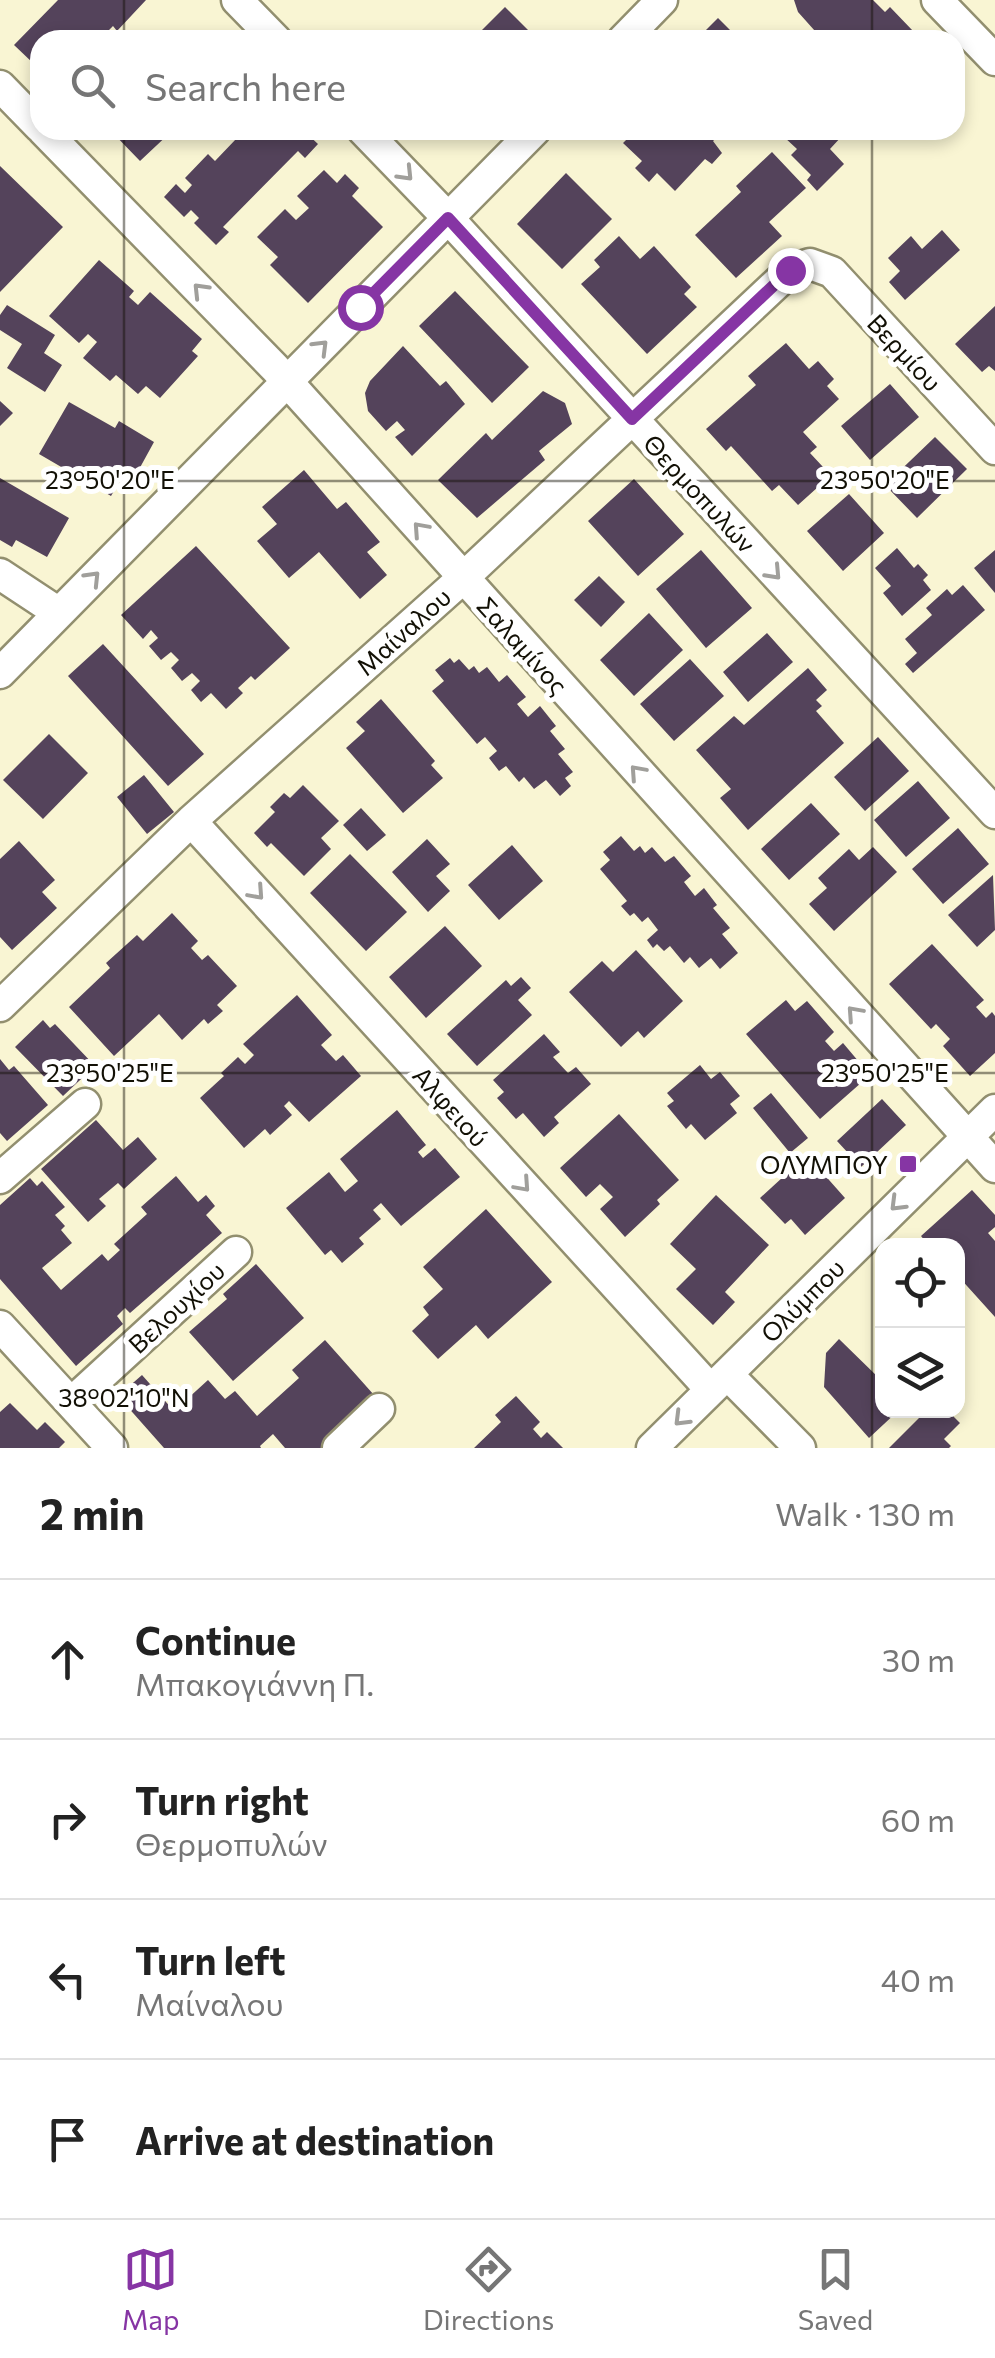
<!DOCTYPE html>
<meta charset="utf-8">
<style>
:root{--surface:#fff;--page:#f2f2f2;--text:#222;--muted:#767676;--line:#e0e0e0;--accent:#8635a4}
body{margin:0;font-family:Commissioner,sans-serif;background:var(--page);color:var(--text)}
.controls{position:absolute;right:30px;bottom:30px;display:grid;overflow:hidden;border-radius:20px;box-shadow:0 5px 15px #0003}
.controls button{width:90px;height:90px;display:grid;place-items:center;padding:0;border:0;border-bottom:2px solid var(--line);background:var(--surface);color:var(--text);font:50px sans-serif}
.stop{position:absolute;width:30px;height:30px;margin:-22px;border:8px solid #8635a4;border-radius:50%;background:#fff}
.stop.end{background:#8635a4;border-color:#fff;box-shadow:0 2px 10px #0008}
.list{margin:0;padding:0;list-style:none}
h2{display:flex;justify-content:space-between;align-items:center;height:130px;margin:0;padding:0 40px;font-size:42px}
h2 small{font-size:32px;font-weight:400;color:var(--muted)}
.list li{display:grid;grid-template-columns:65px 1fr auto;gap:30px;align-items:center;box-sizing:border-box;height:160px;padding:0 40px;border-top:2px solid var(--line)}
.list b{display:block;font-size:38px;white-space:nowrap}
.list p{margin:0;font-size:32px;white-space:nowrap;color:var(--muted)}
.list em{font-size:32px;font-style:normal;color:var(--muted)}
.icon{flex:none;width:55px;height:55px;fill:none;stroke:currentColor;stroke-width:2;stroke-linecap:round;stroke-linejoin:round}
.map{position:relative;flex:none;width:995px;height:1448px;overflow:hidden}
.search{position:absolute;background:var(--surface);box-shadow:0 5px 15px #0003;left:30px;right:30px;top:30px;height:110px;display:flex;align-items:center;gap:25px;box-sizing:border-box;padding:0 35px;border-radius:30px;color:var(--muted);font-size:38px}
.sheet{height:770px;background:var(--surface)}
nav{display:flex;justify-content:space-around;align-items:center;box-sizing:border-box;height:140px;border-top:2px solid var(--line);background:var(--surface);font-size:28px;color:var(--muted)}
nav a{display:grid;justify-items:center;gap:5px}
nav .on{color:var(--accent)}
.map>svg:first-child{display:block}
.building{fill:#54435b}
.lines{fill:none;stroke-linecap:round;stroke-linejoin:round}
.minor-casing{stroke:#928f6f;stroke-width:35}
.minor{stroke:#fff;stroke-width:30}
.oneway{stroke:#a09f9b}
.route{stroke:#8635a4;stroke-width:12}
.ticks{fill:none;stroke:#121005;stroke-width:2.5;stroke-opacity:0.45}
.poi-dot{fill:#8635a4;stroke:#fff;stroke-width:4}
.labels{text-anchor:middle;dominant-baseline:central;stroke-width:10;stroke-linejoin:round;paint-order:stroke}
.street-label{font-size:25px;fill:#121005;stroke:#fff}
.poi-label{font-size:25px;fill:#121005;stroke:#fff;text-anchor:end}
.ticks-label{font-size:25px;text-anchor:middle;fill:#121005;stroke:#fff;stroke-width:10;stroke-linejoin:round;paint-order:stroke}
</style>
<div class="map">
<svg width="995" height="1448" viewBox="0 0 995 1448">
<rect width="100%" height="100%" fill="#f9f5d3"/>
<path class="building" d="M 58,0 L 146,0 L 117,31 L 113,26 L 99,40 L 40,40 L 40,57 L 34,64 L 14,45 Z
M 794,0 L 873,0 L 885,12 L 890,7 L 913,31 L 907,37 L 910,40 L 823,40 L 798,12 Z
M 505,7 L 538,40 L 472,40 Z
M 718,18 L 740,40 L 696,40 Z
M 110,130 L 173,130 L 140,161 Z
M 239,130 L 303,130 L 318,144 L 305,158 L 298,151 L 223,227 L 229,232 L 216,245 L 194,223 L 199,218 L 191,210 L 184,217 L 164,197 L 176,184 L 185,193 L 192,185 L 185,178 L 208,154 L 215,161 L 236,139 L 233,136 Z
M 629,130 L 725,130 L 713,141 L 722,153 L 712,164 L 705,159 L 675,191 L 657,173 L 649,182 L 635,168 L 642,161 L 623,143 L 633,133 Z
M 791,130 L 836,130 L 842,136 L 830,149 L 844,164 L 817,191 L 807,180 L 811,175 L 791,155 L 797,149 L 784,137 Z
M 772,152 L 806,188 L 769,222 L 782,236 L 736,278 L 695,235 L 741,192 L 736,186 Z
M 0,166 L 63,227 L 0,292 Z
M 324,170 L 337,183 L 345,174 L 359,188 L 352,196 L 383,227 L 308,303 L 270,265 L 278,257 L 257,237 L 285,209 L 296,220 L 309,208 L 297,196 Z
M 566,173 L 612,219 L 562,269 L 517,224 Z
M 942,230 L 960,250 L 905,300 L 889,282 L 900,271 L 888,258 L 911,236 L 922,249 Z
M 619,236 L 640,259 L 654,246 L 691,287 L 684,294 L 697,307 L 647,354 L 581,284 L 600,267 L 594,260 Z
M 99,260 L 134,291 L 129,297 L 138,305 L 150,292 L 202,339 L 192,351 L 198,356 L 160,398 L 146,386 L 138,394 L 116,375 L 110,381 L 83,358 L 97,342 L 88,334 L 79,343 L 49,316 Z
M 455,291 L 529,367 L 492,403 L 419,326 Z
M 7,305 L 55,335 L 44,353 L 62,365 L 45,392 L 7,368 L 22,344 L 0,330 L 0,315 Z
M 995,306 L 995,371 L 989,366 L 982,372 L 955,344 Z
M 786,343 L 809,369 L 818,361 L 834,379 L 827,386 L 839,399 L 803,432 L 817,447 L 810,453 L 837,482 L 824,494 L 818,487 L 798,505 L 779,485 L 772,491 L 731,446 L 726,451 L 706,429 L 756,385 L 748,376 Z
M 403,346 L 440,386 L 446,381 L 465,404 L 412,456 L 395,437 L 405,430 L 397,421 L 386,431 L 368,411 L 365,393 L 370,381 Z
M 890,384 L 919,417 L 870,460 L 841,426 Z
M 543,391 L 565,403 L 572,424 L 539,451 L 545,460 L 477,518 L 438,480 L 486,433 L 492,440 Z
M 0,401 L 13,413 L 0,426 Z
M 69,402 L 115,428 L 119,421 L 154,442 L 137,473 L 127,468 L 111,496 L 39,454 Z
M 935,437 L 967,469 L 917,518 L 885,485 Z
M 304,470 L 337,509 L 346,502 L 380,542 L 367,552 L 387,575 L 360,599 L 319,552 L 289,578 L 257,541 L 277,524 L 262,507 Z
M 0,478 L 69,518 L 47,557 L 16,540 L 12,547 L 0,540 Z
M 634,479 L 684,534 L 638,576 L 588,521 Z
M 849,494 L 884,533 L 843,571 L 807,531 Z
M 196,546 L 290,648 L 255,680 L 251,676 L 238,688 L 243,693 L 226,709 L 211,693 L 201,702 L 191,690 L 200,681 L 192,673 L 182,681 L 171,668 L 179,660 L 171,652 L 161,660 L 149,646 L 158,638 L 151,630 L 143,639 L 121,615 Z
M 897,548 L 914,568 L 918,564 L 928,575 L 923,580 L 931,590 L 902,616 L 883,593 L 891,586 L 875,568 Z
M 701,550 L 752,608 L 706,648 L 656,589 Z
M 995,550 L 995,593 L 974,568 Z
M 599,576 L 625,602 L 601,627 L 574,600 Z
M 963,585 L 985,610 L 913,673 L 905,664 L 917,653 L 905,639 L 932,615 L 926,608 L 947,589 L 952,595 Z
M 649,613 L 683,650 L 634,696 L 600,660 Z
M 767,633 L 793,662 L 748,702 L 723,672 Z
M 103,644 L 204,754 L 168,786 L 68,676 Z
M 450,658 L 454,663 L 459,659 L 469,670 L 474,666 L 479,673 L 487,667 L 499,682 L 507,675 L 526,697 L 517,704 L 528,717 L 540,706 L 556,726 L 550,731 L 565,749 L 558,754 L 573,772 L 565,778 L 571,786 L 560,796 L 546,780 L 534,789 L 524,777 L 519,782 L 506,766 L 499,771 L 489,758 L 497,751 L 485,737 L 477,744 L 432,691 L 444,681 L 435,670 Z
M 690,659 L 724,696 L 674,741 L 640,704 Z
M 808,668 L 827,690 L 816,700 L 822,706 L 816,711 L 844,743 L 748,830 L 720,798 L 731,789 L 696,750 L 734,716 L 744,725 Z
M 381,699 L 435,761 L 431,765 L 443,778 L 403,813 L 346,748 L 365,731 L 356,722 Z
M 49,734 L 88,773 L 43,819 L 3,780 Z
M 878,737 L 909,771 L 865,811 L 834,777 Z
M 144,775 L 174,812 L 147,834 L 117,797 Z
M 918,781 L 950,818 L 906,857 L 874,820 Z
M 303,785 L 339,821 L 321,838 L 331,849 L 304,876 L 271,843 L 267,847 L 254,833 L 275,812 L 270,807 L 284,793 L 290,798 Z
M 811,803 L 840,834 L 789,880 L 761,849 Z
M 361,808 L 386,835 L 367,851 L 343,825 Z
M 958,828 L 989,864 L 943,904 L 912,869 Z
M 621,836 L 634,851 L 640,846 L 645,853 L 652,847 L 665,862 L 674,856 L 691,876 L 684,882 L 695,896 L 704,888 L 717,905 L 713,908 L 730,928 L 722,934 L 738,953 L 720,969 L 711,958 L 699,968 L 690,957 L 684,963 L 670,946 L 664,951 L 657,944 L 653,948 L 647,940 L 658,930 L 648,917 L 642,922 L 634,913 L 630,916 L 621,906 L 627,901 L 600,869 L 610,860 L 603,852 Z
M 427,839 L 450,864 L 436,876 L 450,891 L 428,912 L 392,872 Z
M 19,841 L 55,880 L 42,892 L 57,908 L 12,950 L 0,937 L 0,859 Z
M 512,845 L 543,881 L 499,920 L 468,885 Z
M 873,847 L 897,872 L 834,931 L 809,904 L 827,888 L 818,878 L 849,849 L 859,860 Z
M 350,854 L 407,912 L 366,951 L 310,893 Z
M 993,875 L 995,930 L 977,947 L 948,915 Z
M 172,913 L 198,941 L 191,948 L 202,960 L 208,955 L 237,986 L 217,1005 L 223,1011 L 208,1024 L 204,1019 L 182,1040 L 159,1014 L 114,1056 L 69,1007 L 110,968 L 106,963 L 137,935 L 143,941 Z
M 445,926 L 482,966 L 426,1018 L 389,977 Z
M 932,944 L 984,1000 L 976,1007 L 986,1018 L 992,1012 L 995,1016 L 995,1053 L 970,1076 L 943,1046 L 950,1039 L 936,1024 L 931,1029 L 889,984 Z
M 636,950 L 683,1001 L 644,1038 L 638,1031 L 621,1047 L 569,992 L 602,961 L 613,972 Z
M 521,977 L 531,988 L 518,1000 L 532,1015 L 477,1066 L 447,1034 L 506,980 L 511,986 Z
M 297,995 L 332,1035 L 321,1045 L 336,1061 L 343,1055 L 361,1076 L 309,1122 L 289,1101 L 284,1106 L 292,1115 L 270,1135 L 265,1129 L 244,1148 L 200,1098 L 224,1076 L 221,1073 L 238,1057 L 245,1064 L 254,1055 L 243,1044 Z
M 786,1000 L 795,1011 L 807,1001 L 834,1032 L 825,1041 L 834,1051 L 843,1043 L 870,1075 L 820,1119 L 746,1034 Z
M 43,1020 L 50,1028 L 55,1024 L 95,1066 L 63,1096 L 15,1047 Z
M 544,1034 L 560,1052 L 553,1057 L 568,1073 L 576,1067 L 591,1084 L 554,1117 L 559,1123 L 544,1137 L 523,1113 L 516,1119 L 497,1098 L 504,1092 L 493,1080 Z
M 0,1059 L 9,1070 L 14,1066 L 48,1105 L 7,1141 L 0,1133 Z
M 700,1065 L 711,1079 L 720,1072 L 740,1096 L 730,1104 L 737,1113 L 705,1140 L 691,1124 L 686,1129 L 667,1106 L 674,1101 L 667,1093 Z
M 771,1093 L 808,1138 L 790,1153 L 753,1108 Z
M 882,1099 L 906,1125 L 861,1167 L 837,1141 Z
M 397,1110 L 426,1145 L 418,1152 L 423,1158 L 435,1148 L 460,1177 L 401,1226 L 381,1203 L 373,1210 L 381,1219 L 359,1238 L 364,1244 L 342,1263 L 331,1250 L 325,1255 L 286,1208 L 329,1172 L 345,1192 L 358,1181 L 340,1159 Z
M 619,1114 L 679,1180 L 657,1200 L 660,1204 L 625,1237 L 600,1209 L 613,1197 L 600,1184 L 586,1197 L 560,1168 Z
M 96,1120 L 123,1150 L 138,1137 L 157,1159 L 124,1189 L 118,1183 L 99,1199 L 106,1206 L 88,1222 L 41,1169 Z
M 806,1154 L 845,1198 L 805,1235 L 791,1219 L 785,1224 L 760,1198 L 783,1177 L 776,1169 L 782,1164 L 788,1171 Z
M 176,1176 L 198,1202 L 206,1195 L 215,1206 L 206,1215 L 222,1233 L 130,1313 L 125,1308 L 117,1316 L 123,1324 L 76,1366 L 0,1279 L 0,1205 L 30,1178 L 37,1186 L 42,1181 L 65,1207 L 55,1215 L 65,1226 L 61,1230 L 72,1243 L 42,1268 L 61,1290 L 102,1254 L 108,1261 L 120,1250 L 114,1244 L 147,1214 L 141,1207 Z
M 972,1190 L 995,1215 L 995,1227 L 988,1233 L 995,1241 L 995,1317 L 958,1276 L 958,1246 L 929,1246 L 921,1236 Z
M 716,1195 L 769,1245 L 725,1292 L 735,1302 L 713,1325 L 676,1289 L 696,1269 L 670,1244 Z
M 486,1209 L 552,1282 L 488,1339 L 476,1325 L 438,1359 L 412,1331 L 429,1315 L 423,1307 L 443,1289 L 423,1267 Z
M 256,1264 L 304,1318 L 233,1381 L 189,1332 L 227,1299 L 223,1294 Z
M 839,1339 L 882,1381 L 882,1410 L 899,1410 L 869,1438 L 824,1387 L 826,1353 Z
M 325,1340 L 374,1395 L 324,1439 L 327,1442 L 321,1448 L 285,1448 L 273,1434 L 260,1446 L 261,1448 L 164,1448 L 118,1396 L 142,1375 L 174,1411 L 208,1380 L 225,1399 L 235,1391 L 257,1416 L 299,1378 L 292,1370 Z
M 516,1396 L 540,1422 L 533,1429 L 541,1438 L 547,1432 L 563,1448 L 474,1448 L 501,1422 L 495,1415 Z
M 10,1403 L 37,1430 L 45,1422 L 65,1442 L 59,1448 L 0,1448 L 0,1412 Z
M 927,1410 L 947,1410 L 960,1423 L 944,1439 L 951,1446 L 949,1448 L 889,1448 Z"/>
<g class="lines">
<g class="minor-casing">
<path id="minor" d="M 237,0 L 276,40
M 937,0 L 995,60
M 623,40 L 662,0
M 0,86 L 40,127
M 43,130 L 275,368 L 995,1167
M 363,130 L 448,218 L 995,813
M 0,574 L 59,613
M 0,673 L 535,130
M 191,821 L 711,1390
M 0,1006 L 191,821 L 463,578 L 791,270 L 810,264 L 832,272 L 995,449
M 0,1178 L 85,1104
M 0,1326 L 112,1448
M 727,1374 L 800,1448
M 71,1403 L 236,1252
M 338,1448 L 379,1409
M 652,1448 L 995,1110"/>
</g>
<use href="#minor" class="minor"/>
</g>
<defs><path id="oneway-chevron" d="M-2-3.5L2.5 0L-2 3.5" fill="none" stroke-width="1.6" stroke-linecap="round" stroke-linejoin="round" transform="scale(2.5)"/></defs>
<g class="oneway">
<use href="#oneway-chevron" transform="translate(406 174) rotate(46)"/>
<use href="#oneway-chevron" transform="translate(200 290) rotate(-134)"/>
<use href="#oneway-chevron" transform="translate(321 347) rotate(-45)"/>
<use href="#oneway-chevron" transform="translate(420 529) rotate(-132)"/>
<use href="#oneway-chevron" transform="translate(774 573) rotate(47)"/>
<use href="#oneway-chevron" transform="translate(93 578) rotate(-46)"/>
<use href="#oneway-chevron" transform="translate(637 772) rotate(-132)"/>
<use href="#oneway-chevron" transform="translate(257 893) rotate(48)"/>
<use href="#oneway-chevron" transform="translate(854 1013) rotate(-132)"/>
<use href="#oneway-chevron" transform="translate(523 1185) rotate(48)"/>
<use href="#oneway-chevron" transform="translate(897 1204) rotate(135)"/>
<use href="#oneway-chevron" transform="translate(681 1419) rotate(135)"/>
</g>
<g class="lines">
<path class="route" d="M 360,307 L 448,218 L 632,419 L 790,270"/>
</g>
<path class="ticks" d="M 124,0 L 124,40M 872,0 L 872,40M 124,130 L 124,1448M 872,130 L 872,1448M 0,481 L 995,481M 0,1073 L 995,1073"/>
<rect class="poi-dot" x="898" y="1154" width="20" height="20" rx="5"/>
<g class="labels">
<g class="street-label">
<text transform="translate(905 352) rotate(47)">Βερμίου</text>
<text transform="translate(700 493) rotate(47)">Θερμοπυλών</text>
<text transform="translate(403 631) rotate(-42)">Μαίναλου</text>
<text transform="translate(523 645) rotate(48)">Σαλαμίνος</text>
<text transform="translate(451 1106) rotate(48)">Αλφειού</text>
<text transform="translate(802 1300) rotate(-45)">Ολύμπου</text>
<text transform="translate(176 1307) rotate(-43)">Βελουχίου</text>
</g>
<g class="poi-label">
<text x="888" y="1164">ΟΛΥΜΠΟΥ</text>
</g>
</g>
<g class="ticks-label">
<text x="110" y="489">23°50'20"E</text>
<text x="885" y="489">23°50'20"E</text>
<text x="110" y="1082">23°50'25"E</text>
<text x="885" y="1082">23°50'25"E</text>
<text x="124" y="1407">38°02'10"N</text>
</g>
</svg>
<div class="controls">
<button><svg class="icon" aria-label="locate" viewBox="0 0 24 24"><circle cx="12" cy="12" r="6"/><path d="M12 2v4M12 18v4M2 12h4M18 12h4"/></svg></button>
<button><svg class="icon" aria-label="layers" viewBox="0 0 24 24"><path d="M12 4l9 5-9 5-9-5zM3 14l9 5 9-5"/></svg></button>
</div>
<div class="stop" style="left:360px;top:307px"></div>
<div class="stop end" style="left:790px;top:270px"></div>
<div class="search"><svg class="icon" aria-label="search" viewBox="0 0 24 24"><circle cx="10" cy="10" r="6"/><path d="M15 15l6 6"/></svg>Search here</div>
</div>
<section class="sheet">
<h2>2 min<small>Walk · 130 m</small></h2>
<ul class="list">
<li><svg class="icon" aria-label="ahead" viewBox="0 0 24 24"><path d="M12 20V5M6 11l6-6 6 6"/></svg><div><b>Continue</b><p>Μπακογιάννη Π.</p></div><em>30 m</em></li>
<li><svg class="icon" aria-label="right" viewBox="0 0 24 24"><path d="M7 20v-9h11M14 6l5 5-5 5"/></svg><div><b>Turn right</b><p>Θερμοπυλών</p></div><em>60 m</em></li>
<li><svg class="icon" aria-label="left" viewBox="0 0 24 24"><path d="M17 20v-9H6M10 6l-5 5 5 5"/></svg><div><b>Turn left</b><p>Μαίναλου</p></div><em>40 m</em></li>
<li><svg class="icon" aria-label="arrive" viewBox="0 0 24 24"><path d="M6 21V4h12l-3 4 3 4H6"/></svg><div><b>Arrive at destination</b></div></li>
</ul>
</section>
<nav>
<a class="on"><svg class="icon" aria-label="map" viewBox="0 0 24 24"><path d="M3 6l6-2 6 2 6-2v14l-6 2-6-2-6 2zM9 4v14M15 6v14"/></svg>Map</a>
<a><svg class="icon" aria-label="directions" viewBox="0 0 24 24"><path d="M12 3l9 9-9 9-9-9zM9 14v-3h6M13 9l2 2-2 2"/></svg>Directions</a>
<a><svg class="icon" aria-label="saved" viewBox="0 0 24 24"><path d="M7 4h10v16l-5-4-5 4z"/></svg>Saved</a>
</nav>
